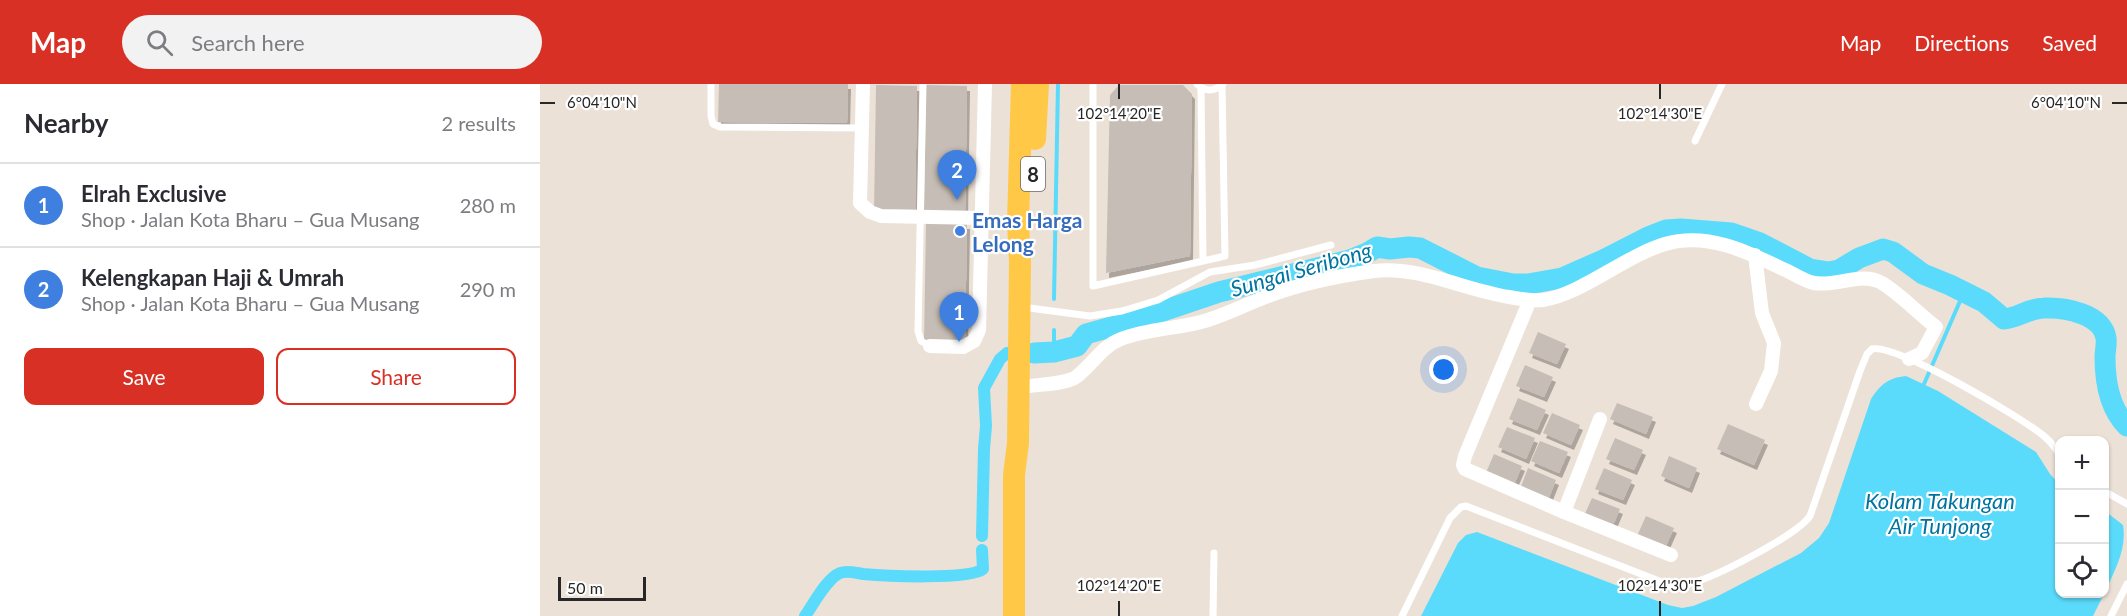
<!DOCTYPE html>
<meta charset="utf-8">
<style>
:root{--surface:#fff;--page:#f2f2f3;--text:#2b2b33;--muted:#7c7c81;--line:#e1e1e2;--accent:#d93025}
body{margin:0;font-family:Lato,sans-serif;background:var(--page);color:var(--text)}
.controls{position:absolute;right:18px;bottom:18px;display:grid;overflow:hidden;border-radius:12px;box-shadow:0 2px 4px #0004}
.controls button{width:54px;height:54px;display:grid;place-items:center;padding:0;border:0;border-bottom:2px solid var(--line);background:var(--surface);color:var(--text);font:30px sans-serif}
.scale{position:absolute;left:18px;bottom:15px;width:88px;box-sizing:border-box;padding-left:6px;border:3px solid #272727;border-top:0;font-size:16px;line-height:21px;white-space:nowrap;color:#272727;-webkit-text-stroke:4px #fff;paint-order:stroke}
.you{position:absolute;left:904px;top:286px;width:21px;height:21px;margin:-15px;border:4px solid #fff;border-radius:50%;background:#1a73e8;box-shadow:0 0 0 9px #1a73e833}
.badge{display:grid;place-items:center;width:39px;height:39px;border-radius:50%;background:var(--accent);color:#fff;font-size:20px;font-weight:700}
.pin{position:absolute;translate:-50% -50px;filter:drop-shadow(0 2px 3px #0008)}
.pin::after{content:'';position:absolute;top:32px;width:21px;height:18px;background:inherit;clip-path:polygon(0 0,100% 0,50% 100%)}
.list{margin:0;padding:0;list-style:none}
h2{display:flex;justify-content:space-between;align-items:center;height:78px;margin:0;padding:0 24px;font-size:26px}
h2 small{font-size:20px;font-weight:400;color:var(--muted)}
.list li{display:grid;grid-template-columns:39px 1fr auto;gap:18px;align-items:center;box-sizing:border-box;height:84px;padding:0 24px;border-top:2px solid var(--line)}
.list b{display:block;font-size:22px;white-space:nowrap}
.list p{margin:0;font-size:20px;white-space:nowrap;color:var(--muted)}
.list em{font-size:20px;font-style:normal;color:var(--muted)}
.actions{display:flex;gap:12px;padding:18px 24px}
.actions a{flex:1;padding:14px 0;border:2px solid var(--accent);border-radius:12px;text-align:center;font-size:21px;color:var(--accent)}
.actions .main{background:var(--accent);color:#fff}
.icon{flex:none;width:33px;height:33px;fill:none;stroke:currentColor;stroke-width:2;stroke-linecap:round;stroke-linejoin:round}
.map{position:relative;flex:none;width:1587px;height:532px;overflow:hidden}
header{display:flex;align-items:center;gap:36px;box-sizing:border-box;height:84px;padding:0 30px;background:var(--accent);color:#fff}
header strong{font-size:28px}
nav{display:flex;gap:33px;margin-inline-start:auto;font-size:21px}
.search{width:420px;height:54px;background:var(--page);display:flex;align-items:center;gap:15px;box-sizing:border-box;padding:0 21px;border-radius:33px;color:var(--muted);font-size:22px}
main{display:flex}
aside{flex:1;background:var(--surface)}
.map>svg:first-child{display:block}
.water{fill:#5bdbfb}
.lines{fill:none;stroke-linecap:round;stroke-linejoin:round}
.stream{stroke:#5bdbfb;stroke-width:4}
.canal{stroke:#5bdbfb;stroke-width:12}
.river{stroke:#5bdbfb;stroke-width:21}
.building{fill:#c6beb6;filter:url(#shadow)}
.service{stroke:#fff;stroke-width:7}
.minor{stroke:#fff;stroke-width:14}
.primary{stroke:#ffc947;stroke-width:22}
.ticks{fill:none;stroke:#272727;stroke-width:2}
.shop-dot{fill:#3f7fe0;stroke:#fff;stroke-width:2}
.labels{text-anchor:middle;dominant-baseline:central;stroke-width:4.5;stroke-linejoin:round;paint-order:stroke}
.shield{fill:#fff;stroke:#686868;stroke-width:1.5}
.shield-label{font-size:20px;font-weight:bold;fill:#272727}
.shop-label{font-size:21px;font-weight:bold;fill:#366cbe;stroke:#fff;text-anchor:start}
.water-label{font-size:22px;font-style:italic;fill:#0074a1;stroke:#fff}
.ticks-label{font-size:15px;text-anchor:middle;fill:#272727;stroke:#fff;stroke-width:4.5;stroke-linejoin:round;paint-order:stroke}
</style>
<header>
<strong>Map</strong>
<div class="search"><svg class="icon" aria-label="search" viewBox="0 0 24 24"><circle cx="10" cy="10" r="6"/><path d="M15 15l6 6"/></svg>Search here</div>
<nav><a>Map</a><a>Directions</a><a>Saved</a></nav>
</header>
<main>
<aside>
<h2>Nearby<small>2 results</small></h2>
<ul class="list">
<li><span class="badge" style="background:#3f7fe0">1</span><div><b>Elrah Exclusive</b><p>Shop · Jalan Kota Bharu – Gua Musang</p></div><em>280 m</em></li>
<li><span class="badge" style="background:#3f7fe0">2</span><div><b>Kelengkapan Haji &amp; Umrah</b><p>Shop · Jalan Kota Bharu – Gua Musang</p></div><em>290 m</em></li>
</ul>
<div class="actions"><a class="main">Save</a><a>Share</a></div>
</aside>
<div class="map">
<svg width="1587" height="532" viewBox="0 0 1587 532">
<defs>
<filter id="shadow"><feDropShadow dx="3" dy="5" stdDeviation="0" flood-color="#0004"/></filter>
</defs>
<rect width="100%" height="100%" fill="#ece1d6"/>
<path class="water" d="M 1366,292 L 1398,307 L 1496,368 L 1510,390 L 1519,400 L 1520,510 L 1564,510 L 1553,532 L 881,532 L 918,459 L 926,451 L 937,448 L 1128,521 L 1142,524 L 1153,522 L 1176,513 L 1261,469 L 1279,454 L 1289,439 L 1331,315 C 1341,300 1348,294 1366,292 Z
M 1565,427 L 1583,441 C 1587,465 1575,486 1565,508 Z"/>
<g class="lines">
<path class="stream" d="M 514,215 L 518,0
M 514,268 L 514,246
M 1384,300 L 1424,208"/>
<path class="canal" d="M 442,452 L 444,365 L 446,342 L 444,304 L 460,275 L 467,269
M 265,532 C 273,521 287,494 300,489 C 308,486 315,489 323,490 C 344,492 430,496 443,485 L 442,466"/>
<path class="river" d="M 494,269 L 514,268 L 537,262 L 546,250 L 596,236 L 679,208 L 810,176 L 827,169 L 837,163 L 850,165 L 869,163 L 880,164 L 937,193 L 973,200 L 988,200 L 1022,194 L 1063,176 L 1108,153 L 1126,146 L 1141,145 L 1191,149 L 1220,159 L 1270,185 L 1289,188 L 1299,186 L 1319,174 L 1343,165 L 1353,168 L 1383,190 L 1410,201 L 1444,218 L 1464,235 C 1478,234 1489,224 1504,224 C 1525,223 1562,230 1566,254 C 1567,260 1565,267 1565,273 C 1565,298 1569,324 1587,342"/>
</g>
<path class="building" d="M 179,0 L 308,0 L 307,39 L 178,38 Z
M 336,1 L 377,2 L 375,130 L 334,129 Z
M 386,1 L 427,2 L 425,130 L 384,130 Z
M 579,1 L 643,1 L 652,10 L 650,172 L 566,189 L 570,11 Z
M 386,139 L 427,140 L 425,258 L 384,257 Z
M 998,248 L 1026,260 L 1017,280 L 989,269 Z
M 985,281 L 1013,293 L 1004,313 L 976,302 Z
M 978,314 L 1006,326 L 997,346 L 969,335 Z
M 1077,319 L 1113,333 L 1106,350 L 1070,335 Z
M 1012,329 L 1040,341 L 1031,361 L 1003,349 Z
M 1188,340 L 1225,356 L 1214,381 L 1177,365 Z
M 967,343 L 995,354 L 986,375 L 958,363 Z
M 1075,354 L 1103,366 L 1094,386 L 1066,375 Z
M 1000,357 L 1028,368 L 1019,389 L 991,377 Z
M 954,370 L 982,382 L 973,403 L 945,391 Z
M 1129,372 L 1157,384 L 1149,404 L 1121,392 Z
M 988,384 L 1016,396 L 1008,416 L 980,405 Z
M 1064,384 L 1092,396 L 1083,416 L 1055,405 Z
M 1052,414 L 1080,425 L 1071,446 L 1043,434 Z
M 1106,432 L 1134,444 L 1125,464 L 1097,452 Z"/>
<g class="lines">
<path class="service" d="M 171,0 L 171,32 L 173,40 L 180,43 L 322,44
M 383,0 L 378,247 L 381,257 L 390,262
M 553,0 L 553,202 L 685,172 L 682,1
M 657,0 C 665,8 674,8 683,0
M 661,4 L 663,177
M 1155,57 L 1182,0
M 482,223 L 550,232 L 582,227 L 618,216 L 670,188 L 715,181 L 791,161
M 1564,407 L 1587,420
M 673,532 L 674,469
M 862,532 L 910,434 L 921,423 L 926,422 L 1127,500 C 1135,500 1143,501 1151,499 C 1174,494 1257,451 1270,432 L 1320,287 L 1327,270 L 1332,265 C 1356,259 1483,334 1505,353 C 1511,358 1516,365 1520,371
M 1571,532 L 1587,500"/>
<path class="minor" d="M 323,0 L 320,119 L 330,128 L 341,132 L 442,134
M 1215,171 L 1222,229 L 1234,259 L 1231,287 L 1216,320
M 990,216 L 925,372 L 923,381 L 925,385 L 1024,428 L 1060,335
M 390,262 L 423,263 L 434,257 L 439,246 L 445,0
M 478,304 C 494,300 524,301 536,293 C 552,281 562,262 581,255 C 609,244 640,245 668,236 C 687,230 705,221 723,214 C 758,200 797,192 834,187 C 880,182 924,206 969,213 C 980,215 992,217 1003,216 C 1042,210 1085,172 1125,160 C 1167,148 1206,167 1243,185 C 1253,189 1263,197 1274,199 C 1297,203 1321,187 1342,199 C 1360,210 1379,230 1396,243 L 1382,269 L 1369,275
M 1024,428 L 1131,471"/>
<path class="primary" d="M 495,55 L 498,0
M 474,532 L 474,391 L 478,359 L 480,178 L 478,139 L 482,0"/>
</g>
<path class="ticks" d="M 579,0 L 579,15M 1120,0 L 1120,15M 0,19 L 15,19M 1572,19 L 1587,19M 579,517 L 579,532M 1120,517 L 1120,532"/>
<circle class="shop-dot" cx="420" cy="147" r="6"/>
<g class="labels">
<rect class="shield" x="481" y="73" width="24" height="34" rx="4.5"/>
<g class="shield-label">
<text x="493" y="90">8</text>
</g>
<g class="shop-label">
<text x="432" y="135">Emas Harga<tspan x="432" dy="24">Lelong</tspan></text>
</g>
<g class="water-label">
<text transform="translate(761 185) rotate(-16)">Sungai Seribong</text>
<text x="1400" y="416">Kolam Takungan<tspan x="1400" dy="25">Air Tunjong</tspan></text>
</g>
</g>
<g class="ticks-label">
<text x="62" y="24">6°04'10"N</text>
<text x="1526" y="24">6°04'10"N</text>
<text x="579" y="35">102°14'20"E</text>
<text x="1120" y="35">102°14'30"E</text>
<text x="579" y="507">102°14'20"E</text>
<text x="1120" y="507">102°14'30"E</text>
</g>
</svg>
<div class="controls">
<button>+</button>
<button>−</button>
<button><svg class="icon" aria-label="locate" viewBox="0 0 24 24"><circle cx="12" cy="12" r="6"/><path d="M12 2v4M12 18v4M2 12h4M18 12h4"/></svg></button>
</div>
<div class="scale">50 m</div>
<div class="you"></div>
<div class="pin badge" style="left:419px;top:258px;background:#3f7fe0">1</div>
<div class="pin badge" style="left:417px;top:116px;background:#3f7fe0">2</div>
</div>
</main>
